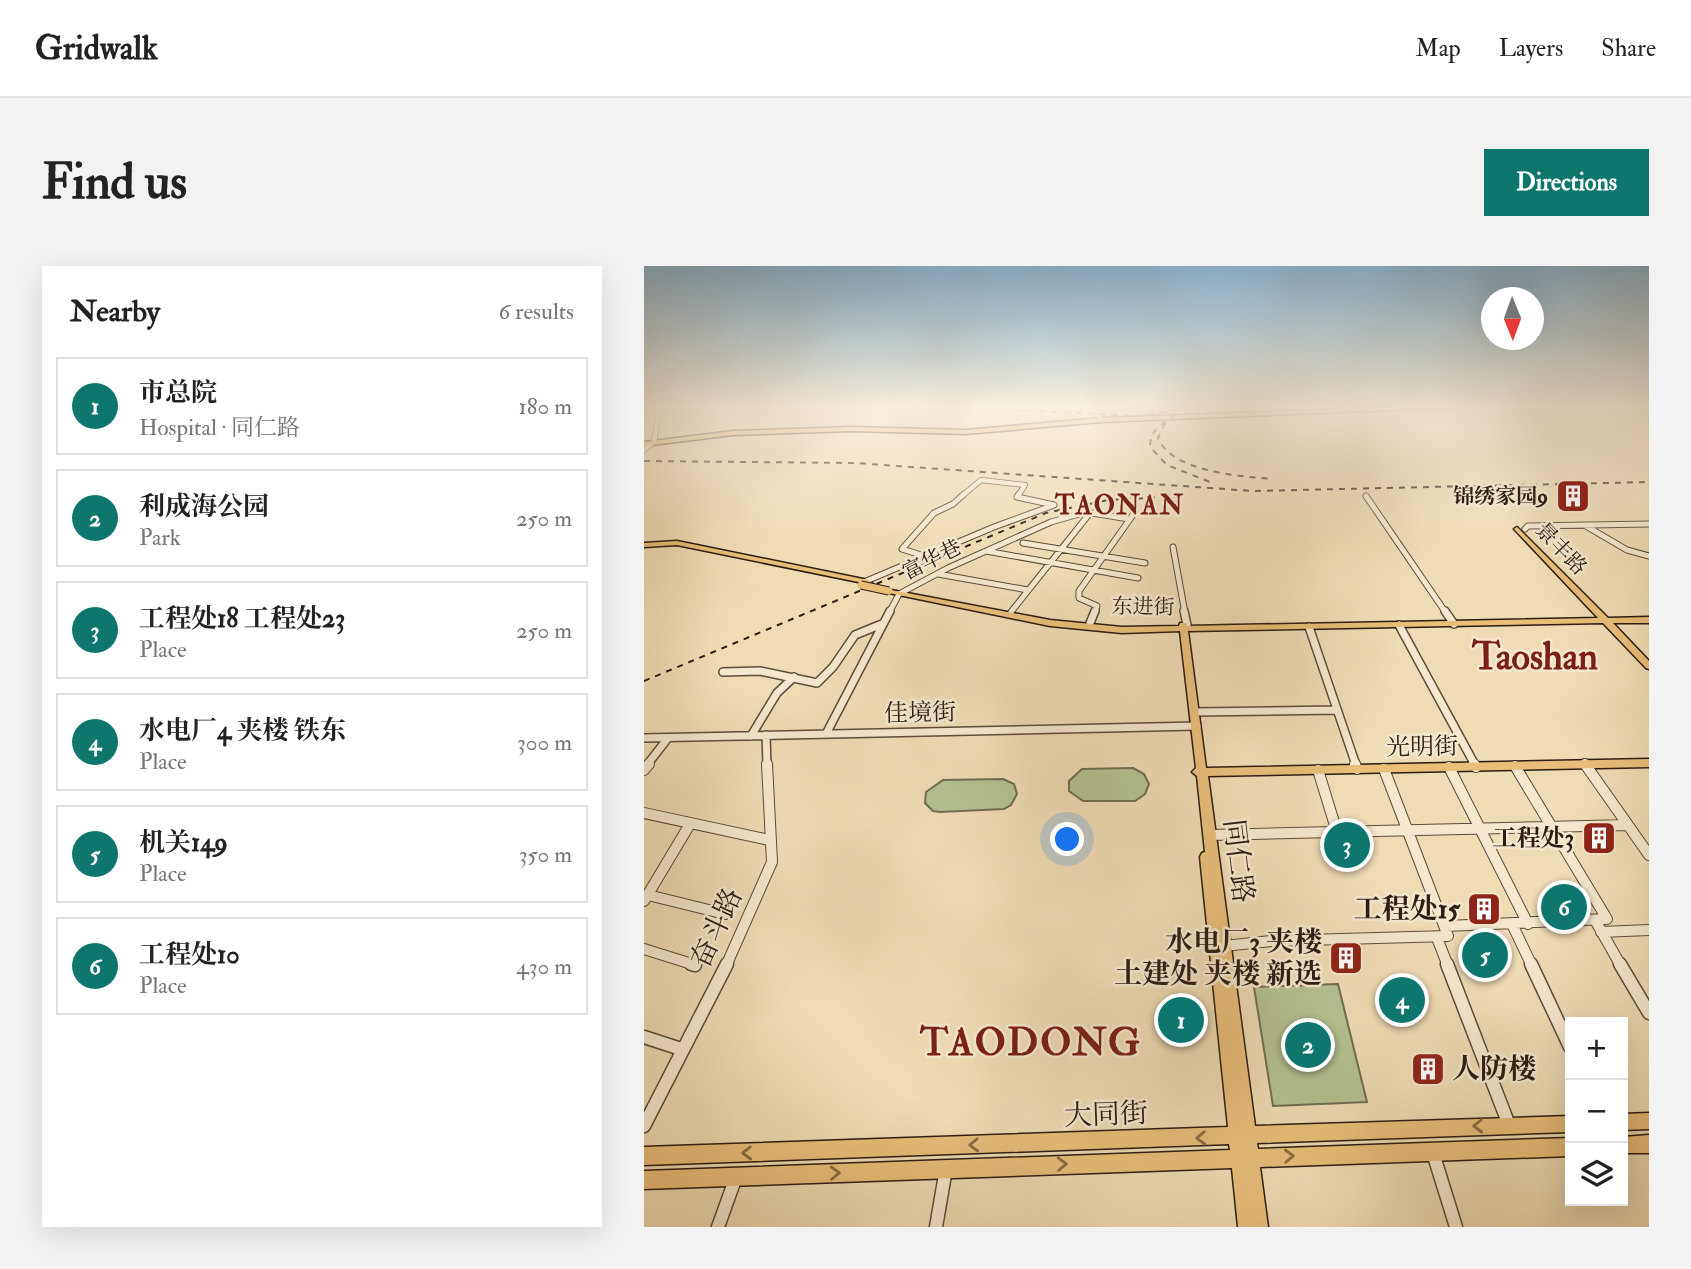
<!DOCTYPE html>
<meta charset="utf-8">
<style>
:root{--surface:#fff;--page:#f2f2f2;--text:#222;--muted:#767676;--line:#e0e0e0;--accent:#0f766e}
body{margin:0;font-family:"IM FELL Double Pica","Noto Serif SC",serif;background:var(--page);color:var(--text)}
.controls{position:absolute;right:21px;bottom:21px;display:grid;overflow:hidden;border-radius:0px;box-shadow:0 7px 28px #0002}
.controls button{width:63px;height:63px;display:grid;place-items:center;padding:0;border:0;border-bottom:2px solid var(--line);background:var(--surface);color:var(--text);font:35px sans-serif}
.compass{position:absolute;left:837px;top:21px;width:63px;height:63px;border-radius:50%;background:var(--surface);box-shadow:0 7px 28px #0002;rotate:179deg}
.you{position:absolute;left:424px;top:574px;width:24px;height:24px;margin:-18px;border:5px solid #fff;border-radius:50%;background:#1a73e8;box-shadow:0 0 0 10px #1a73e833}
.badge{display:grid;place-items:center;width:46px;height:46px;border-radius:50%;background:var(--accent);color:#fff;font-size:23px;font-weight:700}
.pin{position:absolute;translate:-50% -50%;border:4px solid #fff;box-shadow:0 2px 7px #0006}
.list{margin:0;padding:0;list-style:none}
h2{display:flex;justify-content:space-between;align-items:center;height:91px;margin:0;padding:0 28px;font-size:30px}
h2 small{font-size:23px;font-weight:400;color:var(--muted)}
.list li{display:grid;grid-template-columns:46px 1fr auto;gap:21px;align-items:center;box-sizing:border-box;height:98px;margin:0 14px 14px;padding:0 14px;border:2px solid var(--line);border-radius:0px}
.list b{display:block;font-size:26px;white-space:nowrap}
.list p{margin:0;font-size:23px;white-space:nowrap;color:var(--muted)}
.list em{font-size:23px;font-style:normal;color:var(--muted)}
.icon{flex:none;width:38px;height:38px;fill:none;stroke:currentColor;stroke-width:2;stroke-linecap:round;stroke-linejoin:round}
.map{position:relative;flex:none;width:1005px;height:961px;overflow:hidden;border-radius:0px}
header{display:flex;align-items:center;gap:42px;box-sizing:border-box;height:98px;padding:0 35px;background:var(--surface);border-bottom:2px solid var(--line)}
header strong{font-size:33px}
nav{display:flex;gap:38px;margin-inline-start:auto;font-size:24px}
.intro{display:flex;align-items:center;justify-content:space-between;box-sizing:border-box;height:168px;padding:0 42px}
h1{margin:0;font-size:49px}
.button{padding:18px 32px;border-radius:0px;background:var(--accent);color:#fff;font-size:24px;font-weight:700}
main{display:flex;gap:42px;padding:0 42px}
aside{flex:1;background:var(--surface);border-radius:0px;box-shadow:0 7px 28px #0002}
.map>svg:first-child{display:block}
.green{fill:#b4c191;stroke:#706e52;stroke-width:2}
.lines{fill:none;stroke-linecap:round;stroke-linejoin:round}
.minor-far4-casing{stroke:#5d4c3a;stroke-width:6}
.minor-far3-casing{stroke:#5d4c3a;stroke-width:7}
.minor-far2-casing{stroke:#5d4c3a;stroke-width:10}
.minor-far1-casing{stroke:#5d4c3a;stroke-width:12}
.minor-casing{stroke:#5d4c3a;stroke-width:15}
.major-casing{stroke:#2c1c12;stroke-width:3}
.highway-casing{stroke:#2c1c12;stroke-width:3}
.minor-far4{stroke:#f5e8ce;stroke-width:4.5}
.minor-far3{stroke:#f5e8ce;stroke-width:5}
.minor-far2{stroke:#f5e8ce;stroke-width:7}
.minor-far1{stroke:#f5e8ce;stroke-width:10}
.minor{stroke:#f5e8ce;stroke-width:12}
.major{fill:#e8be7a;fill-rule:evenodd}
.highway{fill:#e8be7a;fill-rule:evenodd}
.rail{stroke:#2c1c12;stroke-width:2;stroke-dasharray:6 6;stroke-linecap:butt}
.major-bridge-casing{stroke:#2c1c12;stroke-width:9;stroke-linecap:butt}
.major-bridge{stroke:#e8be7a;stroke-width:7}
.oneway{stroke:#8a6d46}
.labels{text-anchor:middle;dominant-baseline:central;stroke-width:5;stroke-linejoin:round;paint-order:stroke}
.far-poi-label{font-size:21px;font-weight:bold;fill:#2c1c12;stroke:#f5e8ce;text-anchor:end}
.far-street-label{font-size:21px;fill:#2c1c12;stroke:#f5e8ce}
.street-label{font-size:24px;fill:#2c1c12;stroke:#f5e8ce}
.poi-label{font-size:24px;font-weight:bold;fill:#2c1c12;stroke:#f5e8ce;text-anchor:end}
.far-district-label{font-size:26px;font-weight:bold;letter-spacing:2px;fill:#7a1f14;stroke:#f5e8ce}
.near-street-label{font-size:28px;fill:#2c1c12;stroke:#f5e8ce}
.near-poi-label{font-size:28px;font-weight:bold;fill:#2c1c12;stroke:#f5e8ce;text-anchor:end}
.town-label{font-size:38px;font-weight:bold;fill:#7a1f14;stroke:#f5e8ce}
.near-district-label{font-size:38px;font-weight:bold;letter-spacing:2px;fill:#7a1f14;stroke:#f5e8ce}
</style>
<header>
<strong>Gridwalk</strong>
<nav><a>Map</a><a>Layers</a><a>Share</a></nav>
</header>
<div class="intro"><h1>Find us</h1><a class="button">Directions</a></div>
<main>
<aside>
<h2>Nearby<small>6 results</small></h2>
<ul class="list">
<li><span class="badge">1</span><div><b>市总院</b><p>Hospital · 同仁路</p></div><em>180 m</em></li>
<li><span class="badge">2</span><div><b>利成海公园</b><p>Park</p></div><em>250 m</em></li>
<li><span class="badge">3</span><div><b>工程处18 工程处23</b><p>Place</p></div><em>250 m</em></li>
<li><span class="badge">4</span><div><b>水电厂4 夹楼 铁东</b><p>Place</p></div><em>300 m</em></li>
<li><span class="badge">5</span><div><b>机关149</b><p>Place</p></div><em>350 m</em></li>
<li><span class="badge">6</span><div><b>工程处10</b><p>Place</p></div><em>430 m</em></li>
</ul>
</aside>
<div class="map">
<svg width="1005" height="961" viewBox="0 0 1005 961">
<rect width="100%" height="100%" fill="#efdbb4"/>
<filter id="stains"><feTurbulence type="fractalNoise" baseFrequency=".00286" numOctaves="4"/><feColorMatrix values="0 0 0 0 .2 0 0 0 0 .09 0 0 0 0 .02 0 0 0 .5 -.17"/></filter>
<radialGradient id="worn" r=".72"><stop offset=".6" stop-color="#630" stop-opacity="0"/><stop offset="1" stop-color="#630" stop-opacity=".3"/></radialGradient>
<path class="green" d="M 489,502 L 500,508 L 505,518 L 501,528 L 491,535 L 439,535 L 425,525 L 425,515 L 438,503 Z
M 359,513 L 370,518 L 373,528 L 367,539 L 360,543 L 296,546 L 289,545 L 281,537 L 282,526 L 299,514 Z
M 694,718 L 723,836 L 629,840 L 610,721 Z"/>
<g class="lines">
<g class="minor-far4-casing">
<path id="minor-far4" d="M 412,140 L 451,144 L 457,154
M 0,184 L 10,176 L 16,140
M 318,230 L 337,214 L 381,219 L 374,230"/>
</g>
<g class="minor-far3-casing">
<path id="minor-far3" d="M 722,230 L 802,347
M 942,260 L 983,284 L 1005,290
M 881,263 L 884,260 L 1005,258
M 379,277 L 501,297
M 529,281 L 541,347
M 342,285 L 494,312
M 280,290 L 258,283 L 290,247 L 309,238 L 320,228
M 294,308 L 384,324
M 220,316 L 350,261 L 410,239 L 373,231 L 375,228
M 367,346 L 446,247
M 245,347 L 255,328 L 304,302 L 407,256 L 442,246 L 485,253
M 450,347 L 453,340 L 435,332 L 435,325 L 491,246"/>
</g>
<g class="minor-far2-casing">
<path id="minor-far2" d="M 540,345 L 543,359
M 801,345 L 810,358
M 446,357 L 451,345
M 755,359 L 831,499
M 665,361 L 712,499
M 79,406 L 116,405 L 173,417 L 189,401 L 211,369 L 238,358
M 551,446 L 693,444
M 182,468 L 246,345
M 122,469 L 123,499
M 107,470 L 133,427 L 150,411
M 0,472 L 553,460
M 3,499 L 24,472"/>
</g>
<g class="minor-far1-casing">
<path id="minor-far1" d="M 711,498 L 713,503
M 830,498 L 832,501
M 941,498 L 1005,589
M 805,501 L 884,658
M 0,504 L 5,498
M 674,504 L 693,566
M 0,547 L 125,574
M 566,569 L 983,559
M 4,629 L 81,648
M 0,635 L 46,558
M 951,654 L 977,700
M 868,658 L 888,700
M 802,660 L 963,653 L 871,500
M 957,666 L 1005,664
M 793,672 L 804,700
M 580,680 L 627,675 L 804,670 L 740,503
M 0,683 L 51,699
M 82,700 L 128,596 L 123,498"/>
</g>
<g class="minor-casing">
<path id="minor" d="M 47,698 L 51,699
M 803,698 L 865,859
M 887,698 L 926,781
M 976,698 L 1005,747
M 0,771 L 37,783
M 0,860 L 83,698
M 789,887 L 812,961
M 74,961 L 92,911
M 292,961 L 302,903"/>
</g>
<g class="major-casing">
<path id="major" d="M 873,261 L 964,352 L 1005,351 L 1005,357 L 969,357 L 1005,395 L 1005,403 L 1002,402 L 959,357 L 544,365 L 562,502 L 1005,493 L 1005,501 L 564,510 L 611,860 L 926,850 L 926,866 L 613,877 L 614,883 L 926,872 L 926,890 L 616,901 L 624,961 L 594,961 L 588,902 L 0,923 L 0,905 L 586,884 L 585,878 L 0,899 L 0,881 L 584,861 L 556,591 L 558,587 L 561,586 L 553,510 L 548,506 L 552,502 L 536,365 L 478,367 L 406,360 L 245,327 L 242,327 L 242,323 L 406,354 L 478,361 L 535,360 L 536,357 L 542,357 L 543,360 L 954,352 L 871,264 L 870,263 Z
M 33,275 L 224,314 L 228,316 L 224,318 L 33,279 L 0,281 L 0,277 Z
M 1005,847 L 1005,863 L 979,864 L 979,848 Z
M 1005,869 L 1005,887 L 979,887 L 979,871 Z"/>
</g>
<g class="highway-casing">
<path id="highway" d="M 788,140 L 846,140 L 457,156 L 322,168 L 207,165 L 89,169 L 0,180 L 0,176 L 89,165 L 207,161 L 322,164 L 457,152 Z"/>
</g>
<use href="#minor-far4" class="minor-far4"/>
<use href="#minor-far3" class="minor-far3"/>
<use href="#minor-far2" class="minor-far2"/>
<use href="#minor-far1" class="minor-far1"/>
<use href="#minor" class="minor"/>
<use href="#major" class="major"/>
<use href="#highway" class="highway"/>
<path class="rail" d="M 288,140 L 496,150 L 554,140
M 532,149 C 518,158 506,163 506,181 L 523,199 L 566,216
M 521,157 L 514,172 C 528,206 595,210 628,213
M 0,195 L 211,197 L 609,225 L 1005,216
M 0,415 L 402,247 L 464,234 L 541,230"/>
<g class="major-bridge-casing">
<path id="major-bridge" d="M 217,319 L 245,325"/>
</g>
<use href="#major-bridge" class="major-bridge"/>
</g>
<defs><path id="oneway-chevron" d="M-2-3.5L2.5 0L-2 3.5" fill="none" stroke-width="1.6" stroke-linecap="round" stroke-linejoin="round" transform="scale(1.75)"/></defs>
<g class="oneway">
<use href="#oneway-chevron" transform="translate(834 860) rotate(178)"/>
<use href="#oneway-chevron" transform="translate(557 872) rotate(178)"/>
<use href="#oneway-chevron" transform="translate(330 879) rotate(178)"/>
<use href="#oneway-chevron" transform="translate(103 887) rotate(178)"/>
<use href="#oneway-chevron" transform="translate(645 890) rotate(-2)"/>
<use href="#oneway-chevron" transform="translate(418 898) rotate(-2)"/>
<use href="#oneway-chevron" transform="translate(191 907) rotate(-2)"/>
</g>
<linearGradient id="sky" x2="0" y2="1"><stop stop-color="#8ab6d5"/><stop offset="0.51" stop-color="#f8efdd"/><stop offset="1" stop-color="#f8efdd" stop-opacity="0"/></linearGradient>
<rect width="1005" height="275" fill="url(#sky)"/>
<defs>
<g id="building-square" transform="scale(1.75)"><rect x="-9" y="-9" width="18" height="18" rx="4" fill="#8f2418" stroke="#f5e8ce"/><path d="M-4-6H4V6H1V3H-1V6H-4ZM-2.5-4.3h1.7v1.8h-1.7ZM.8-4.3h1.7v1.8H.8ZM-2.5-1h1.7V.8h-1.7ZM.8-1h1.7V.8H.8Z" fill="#fff"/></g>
</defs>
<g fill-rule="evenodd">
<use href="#building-square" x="929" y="230"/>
<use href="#building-square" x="955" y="572"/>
<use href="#building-square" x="840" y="643"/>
<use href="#building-square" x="702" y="692"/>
<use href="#building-square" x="784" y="803"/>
</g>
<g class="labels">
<g class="far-poi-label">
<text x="904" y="230">锦绣家园9</text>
</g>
<g class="far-street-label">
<text transform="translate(917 283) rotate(46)">景丰路</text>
<text transform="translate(288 294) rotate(-27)">富华巷</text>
<text transform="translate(499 341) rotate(1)">东进街</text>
</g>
<g class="street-label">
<text transform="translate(276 447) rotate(-1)">佳境街</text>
<text transform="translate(778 481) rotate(-1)">光明街</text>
</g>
<g class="poi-label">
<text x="930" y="572">工程处3</text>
</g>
<g class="far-district-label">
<text x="476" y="240">TAONAN</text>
</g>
<g class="near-street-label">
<text transform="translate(594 595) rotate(83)">同仁路</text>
<text transform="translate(73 662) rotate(-65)">奋斗路</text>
<text transform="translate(462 849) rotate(-2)">大同街</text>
</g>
<g class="near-poi-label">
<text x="816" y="643">工程处15</text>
<text x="678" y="676">水电厂3 夹楼<tspan x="678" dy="32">土建处 夹楼 新选</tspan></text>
<text x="808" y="803" text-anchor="start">人防楼</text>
</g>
<g class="town-label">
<text x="891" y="391">Taoshan</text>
</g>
<g class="near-district-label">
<text x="387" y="777">TAODONG</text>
</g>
</g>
<rect width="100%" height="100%" filter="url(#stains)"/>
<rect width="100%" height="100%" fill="url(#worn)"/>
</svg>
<div class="controls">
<button>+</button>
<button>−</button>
<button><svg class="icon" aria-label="layers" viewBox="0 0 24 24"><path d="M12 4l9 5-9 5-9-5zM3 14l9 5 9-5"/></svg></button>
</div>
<svg class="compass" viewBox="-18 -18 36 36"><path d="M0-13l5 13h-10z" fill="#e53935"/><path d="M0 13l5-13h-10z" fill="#767676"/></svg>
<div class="you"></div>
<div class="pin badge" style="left:537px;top:754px">1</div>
<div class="pin badge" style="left:664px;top:779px">2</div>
<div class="pin badge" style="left:703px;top:579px">3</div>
<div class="pin badge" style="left:758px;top:734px">4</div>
<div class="pin badge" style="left:841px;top:689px">5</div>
<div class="pin badge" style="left:920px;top:641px">6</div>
</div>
</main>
